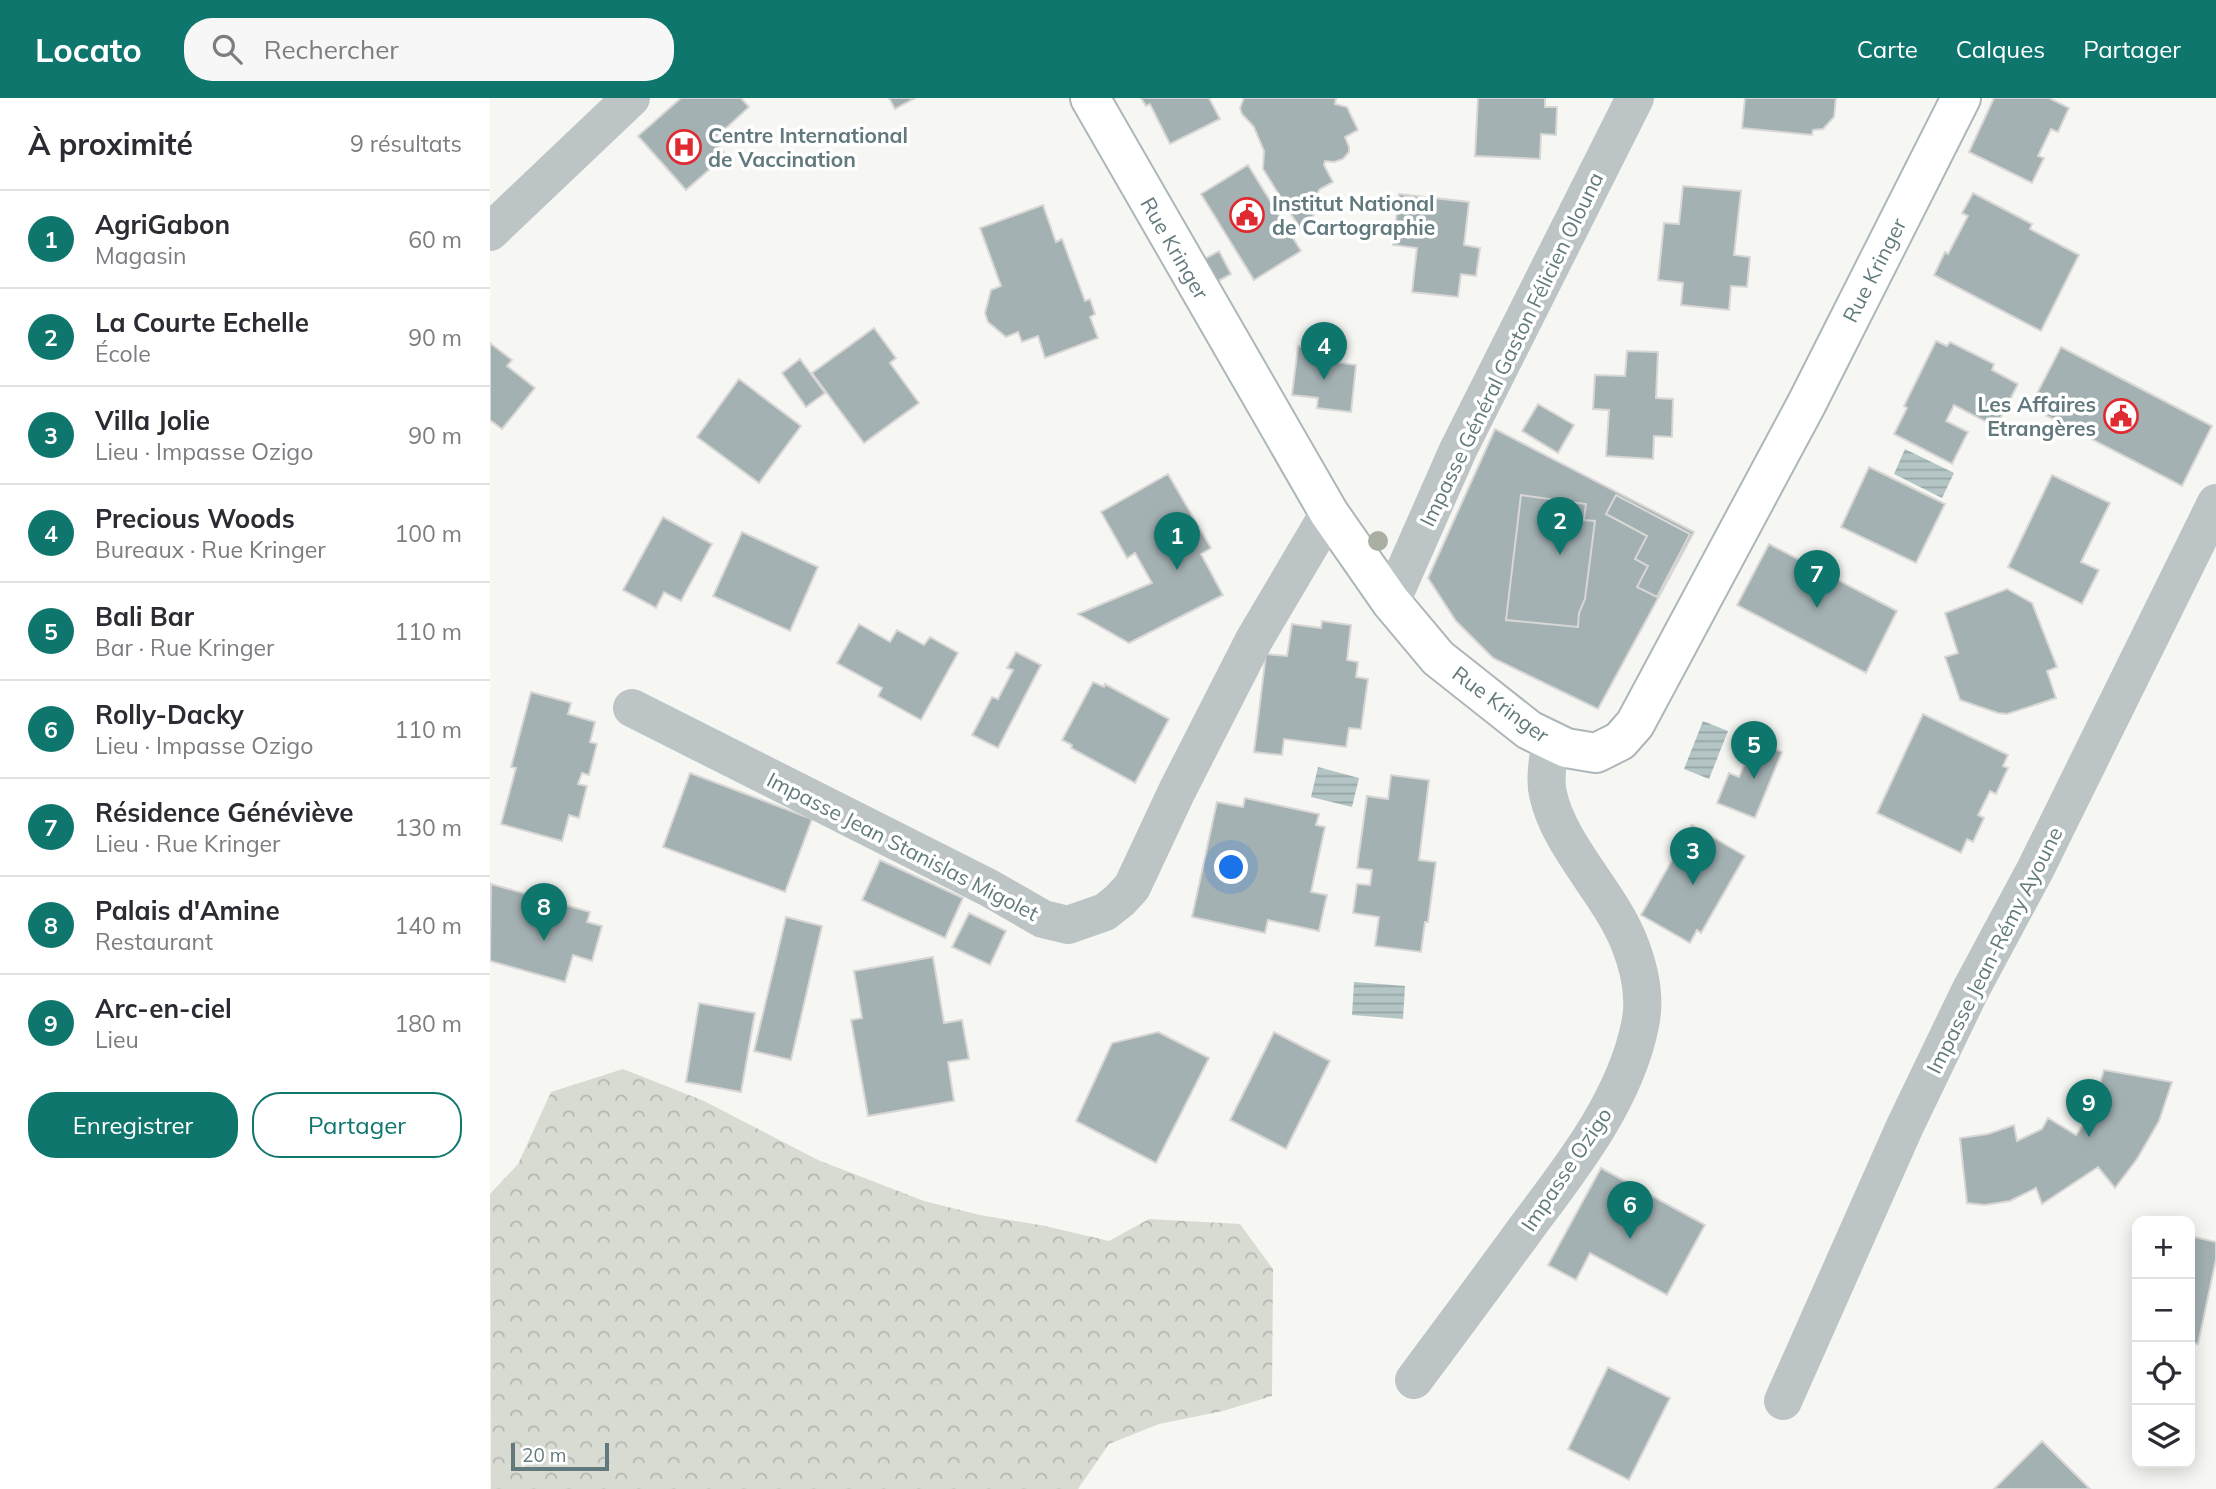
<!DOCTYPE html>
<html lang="fr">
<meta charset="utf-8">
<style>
:root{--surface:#fff;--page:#f7f7f7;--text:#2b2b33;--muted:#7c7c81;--line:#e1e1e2;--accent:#0f766e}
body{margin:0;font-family:Mulish,sans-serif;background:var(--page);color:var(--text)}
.controls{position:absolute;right:21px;bottom:21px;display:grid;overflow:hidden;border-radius:14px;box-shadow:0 4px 18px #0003}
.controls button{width:63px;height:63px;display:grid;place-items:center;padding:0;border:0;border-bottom:2px solid var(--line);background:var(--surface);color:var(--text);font:35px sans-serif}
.scale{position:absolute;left:21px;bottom:18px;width:98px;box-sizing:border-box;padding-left:7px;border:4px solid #627a7e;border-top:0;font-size:19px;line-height:24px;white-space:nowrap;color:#627a7e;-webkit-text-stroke:5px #fff;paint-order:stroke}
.you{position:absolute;left:742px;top:770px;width:24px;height:24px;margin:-18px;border:5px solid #fff;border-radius:50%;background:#1a73e8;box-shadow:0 0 0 10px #1a73e833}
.badge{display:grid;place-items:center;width:46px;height:46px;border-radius:50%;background:var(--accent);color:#fff;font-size:23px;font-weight:700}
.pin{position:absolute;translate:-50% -58px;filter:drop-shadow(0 2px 4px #0008)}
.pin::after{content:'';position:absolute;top:37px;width:24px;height:21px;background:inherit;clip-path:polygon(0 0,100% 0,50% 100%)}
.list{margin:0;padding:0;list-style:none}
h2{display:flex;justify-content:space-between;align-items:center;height:91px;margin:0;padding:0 28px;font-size:30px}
h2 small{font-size:23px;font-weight:400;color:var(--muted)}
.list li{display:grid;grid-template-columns:46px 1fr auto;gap:21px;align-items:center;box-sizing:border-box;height:98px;padding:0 28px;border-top:2px solid var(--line)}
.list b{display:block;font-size:26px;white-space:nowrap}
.list p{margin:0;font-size:23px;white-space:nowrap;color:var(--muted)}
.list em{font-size:23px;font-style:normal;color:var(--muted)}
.actions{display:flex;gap:14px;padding:21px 28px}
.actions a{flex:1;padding:16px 0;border:2px solid var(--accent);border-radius:28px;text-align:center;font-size:24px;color:var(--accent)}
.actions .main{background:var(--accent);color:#fff}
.icon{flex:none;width:38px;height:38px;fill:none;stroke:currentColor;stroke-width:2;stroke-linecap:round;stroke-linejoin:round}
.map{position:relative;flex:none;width:1726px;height:1391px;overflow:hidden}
header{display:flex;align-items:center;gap:42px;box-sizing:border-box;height:98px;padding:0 35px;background:var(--accent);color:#fff}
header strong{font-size:33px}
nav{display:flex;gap:38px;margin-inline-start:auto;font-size:24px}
.search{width:490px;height:63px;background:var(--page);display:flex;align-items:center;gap:18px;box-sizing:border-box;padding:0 24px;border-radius:28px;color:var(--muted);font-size:26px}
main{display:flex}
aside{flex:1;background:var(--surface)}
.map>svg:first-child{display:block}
.forest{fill:url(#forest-crowns)}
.water{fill:url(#water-rules)}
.building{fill:#a4b1b3;stroke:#d8d7d6;stroke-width:2}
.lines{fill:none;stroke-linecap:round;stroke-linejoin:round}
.secondary-casing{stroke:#adb7b9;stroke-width:42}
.street{stroke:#bdc4c6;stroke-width:38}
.secondary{stroke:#fff;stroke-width:38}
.tree{fill:#a9b0a3}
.labels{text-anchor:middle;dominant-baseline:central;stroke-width:7;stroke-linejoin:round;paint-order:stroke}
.poi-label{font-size:21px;font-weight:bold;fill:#627a7e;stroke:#fff;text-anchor:start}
.street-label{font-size:21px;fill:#627a7e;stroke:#fff}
</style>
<header>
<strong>Locato</strong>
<div class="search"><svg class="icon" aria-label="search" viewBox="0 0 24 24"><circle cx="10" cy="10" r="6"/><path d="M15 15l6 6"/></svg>Rechercher</div>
<nav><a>Carte</a><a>Calques</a><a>Partager</a></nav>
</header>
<main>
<aside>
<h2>À proximité<small>9 résultats</small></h2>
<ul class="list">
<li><span class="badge">1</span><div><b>AgriGabon</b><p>Magasin</p></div><em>60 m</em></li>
<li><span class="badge">2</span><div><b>La Courte Echelle</b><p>École</p></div><em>90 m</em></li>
<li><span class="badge">3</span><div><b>Villa Jolie</b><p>Lieu · Impasse Ozigo</p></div><em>90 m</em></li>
<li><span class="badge">4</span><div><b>Precious Woods</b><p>Bureaux · Rue Kringer</p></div><em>100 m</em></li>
<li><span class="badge">5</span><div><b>Bali Bar</b><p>Bar · Rue Kringer</p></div><em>110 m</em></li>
<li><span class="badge">6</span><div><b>Rolly-Dacky</b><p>Lieu · Impasse Ozigo</p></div><em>110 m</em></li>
<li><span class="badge">7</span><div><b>Résidence Généviève</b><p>Lieu · Rue Kringer</p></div><em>130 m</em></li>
<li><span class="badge">8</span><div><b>Palais d'Amine</b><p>Restaurant</p></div><em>140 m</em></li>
<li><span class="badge">9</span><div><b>Arc-en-ciel</b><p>Lieu</p></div><em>180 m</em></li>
</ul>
<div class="actions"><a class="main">Enregistrer</a><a>Partager</a></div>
</aside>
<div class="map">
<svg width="1726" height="1391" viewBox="0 0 1726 1391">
<defs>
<pattern id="forest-crowns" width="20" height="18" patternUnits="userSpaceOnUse" patternTransform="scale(1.75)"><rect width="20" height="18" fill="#d8dbd2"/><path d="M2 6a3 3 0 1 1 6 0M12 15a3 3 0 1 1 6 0" fill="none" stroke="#b3b7b0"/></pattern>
<pattern id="water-rules" width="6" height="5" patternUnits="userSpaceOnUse" patternTransform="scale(1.75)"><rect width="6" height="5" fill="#b4c5c5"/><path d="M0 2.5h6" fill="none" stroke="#96a5a5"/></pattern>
</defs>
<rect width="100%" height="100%" fill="#f6f6f3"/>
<path class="forest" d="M 133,971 L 214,1003 L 328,1062 L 434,1103 L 490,1117 L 555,1128 L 619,1143 L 659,1121 L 750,1126 L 783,1171 L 782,1298 L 733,1313 L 669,1326 L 619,1346 L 588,1391 L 1,1391 L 0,1096 L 28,1066 L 61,994 Z"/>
<path class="water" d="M 1415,351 L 1464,375 L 1452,400 L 1404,376 Z
M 1213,623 L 1238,633 L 1219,681 L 1194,671 Z
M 828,669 L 869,680 L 862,709 L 821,699 Z
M 864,884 L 915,888 L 913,921 L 862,917 Z"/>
<path class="building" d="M 191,0 L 251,0 L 259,9 L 223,42 L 236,57 L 196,92 L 148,38 Z
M 399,0 L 425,0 L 405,11 Z
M 651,0 L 719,0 L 730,21 L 680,46 L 660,6 L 656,8 Z
M 754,0 L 846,0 L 845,6 L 857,9 L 868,32 L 855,39 L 859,49 L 859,54 L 853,61 L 844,64 L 835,63 L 834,67 L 843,84 L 830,91 L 826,97 L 832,103 L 813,135 L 773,71 L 774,53 L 764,29 L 752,16 L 750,10 Z
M 988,0 L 1055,0 L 1055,9 L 1067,9 L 1066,37 L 1051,36 L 1050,61 L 985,58 Z
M 1255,0 L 1346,0 L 1344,19 L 1333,31 L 1323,32 L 1322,37 L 1252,30 Z
M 1504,0 L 1559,0 L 1579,10 L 1568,34 L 1561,31 L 1548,58 L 1554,60 L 1542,85 L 1479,54 Z
M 758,67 L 811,153 L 764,182 L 711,96 Z
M 1193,88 L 1251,93 L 1244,157 L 1260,159 L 1257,189 L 1241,188 L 1239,212 L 1191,207 L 1193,185 L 1168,182 L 1174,125 L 1189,126 Z
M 1483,95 L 1542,126 L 1540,131 L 1589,157 L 1551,233 L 1444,177 L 1455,154 L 1458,156 L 1478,118 L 1472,115 Z
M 909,96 L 979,104 L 974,147 L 990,150 L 986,178 L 971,176 L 968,199 L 922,194 L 927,150 L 903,147 Z
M 553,107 L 566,144 L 572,141 L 595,203 L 600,201 L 605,216 L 600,219 L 608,240 L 555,260 L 548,238 L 532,244 L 528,234 L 516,239 L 498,224 L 495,215 L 501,192 L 511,188 L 490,130 Z
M 729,153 L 741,176 L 721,187 L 709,164 Z
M 384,230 L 406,260 L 400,265 L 429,305 L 374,345 L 322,275 Z
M 1446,243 L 1457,248 L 1460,244 L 1504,266 L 1502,272 L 1528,286 L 1506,329 L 1464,307 L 1456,323 L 1478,334 L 1462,366 L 1404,336 L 1417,310 L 1414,308 Z
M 0,245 L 22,262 L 17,268 L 45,290 L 12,331 L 0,322 Z
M 808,248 L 846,253 L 845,264 L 866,267 L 861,314 L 827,310 L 828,300 L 802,297 Z
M 1571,249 L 1722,328 L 1692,388 L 1540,309 Z
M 1137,253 L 1168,254 L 1166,300 L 1183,301 L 1182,339 L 1164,338 L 1163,361 L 1116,358 L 1119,312 L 1103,311 L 1105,277 L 1135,278 Z
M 310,261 L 335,295 L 316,309 L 292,275 Z
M 249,281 L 311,328 L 269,385 L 207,339 Z
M 1048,306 L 1084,327 L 1068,355 L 1032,333 Z
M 1005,331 L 1204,434 L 1108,611 L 1003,560 L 966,523 L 938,480 Z
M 1379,369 L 1455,406 L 1426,465 L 1351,429 Z
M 678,376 L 721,450 L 711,456 L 733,497 L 639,545 L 588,516 L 662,485 L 645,455 L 637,460 L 611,414 Z
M 1562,377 L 1620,405 L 1591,464 L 1609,472 L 1592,506 L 1518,469 Z
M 1031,397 L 1096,406 L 1094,422 L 1105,423 L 1095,501 L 1089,515 L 1088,529 L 1016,522 Z
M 1126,397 L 1200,436 L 1167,499 L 1147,489 L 1158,468 L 1145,461 L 1157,438 L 1116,416 Z
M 173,419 L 222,446 L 191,503 L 174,494 L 166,510 L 133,492 Z
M 252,434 L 328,469 L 300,533 L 223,498 Z
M 1279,446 L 1407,513 L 1376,575 L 1247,507 Z
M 1517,491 L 1542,505 L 1567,569 L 1557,573 L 1566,600 L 1517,616 L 1508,615 L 1470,602 L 1455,559 L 1468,555 L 1455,515 Z
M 832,523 L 861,527 L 857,562 L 868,564 L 866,579 L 878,581 L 871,631 L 859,630 L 856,649 L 794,641 L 792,657 L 764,654 L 776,556 L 797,558 L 802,526 L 831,530 Z
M 369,526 L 400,544 L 407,532 L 434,547 L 440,539 L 468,555 L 431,622 L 388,598 L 392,590 L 347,565 Z
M 526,554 L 551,567 L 508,650 L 482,637 L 502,599 L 508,601 L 523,572 L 517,570 Z
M 603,584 L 614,589 L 615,586 L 679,621 L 645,685 L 581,650 L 582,647 L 572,642 Z
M 41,594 L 81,605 L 78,616 L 105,624 L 100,644 L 107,646 L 99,677 L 92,675 L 88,686 L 97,688 L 89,720 L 79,717 L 72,743 L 11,726 L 26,670 L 21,669 Z
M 1433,616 L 1518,657 L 1513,668 L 1518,670 L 1506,696 L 1500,693 L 1488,717 L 1494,720 L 1483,744 L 1477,741 L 1471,755 L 1387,715 Z
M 1265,642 L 1292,654 L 1265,720 L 1227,705 L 1239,675 L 1249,679 Z
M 200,675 L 322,721 L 295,794 L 173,749 Z
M 901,677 L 939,682 L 929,762 L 946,764 L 938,824 L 935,824 L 931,854 L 885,848 L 889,819 L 863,815 L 867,786 L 880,787 L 882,772 L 867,770 L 877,698 L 898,701 Z
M 755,700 L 829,716 L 826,727 L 835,729 L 821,794 L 837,797 L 829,833 L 778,822 L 775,835 L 702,819 L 727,704 L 753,709 Z
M 1202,727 L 1255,758 L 1211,835 L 1207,832 L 1200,845 L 1151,817 Z
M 390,762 L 473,800 L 455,840 L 372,802 Z
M 1,786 L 100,814 L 97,824 L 112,828 L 102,863 L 83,857 L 75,884 L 0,863 Z
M 479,815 L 516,833 L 500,867 L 462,849 Z
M 296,819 L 332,828 L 301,962 L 264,953 Z
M 443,859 L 454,925 L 472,922 L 479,961 L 458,964 L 464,1003 L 378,1018 L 361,922 L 372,920 L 364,873 Z
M 209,905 L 265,915 L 251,994 L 196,984 Z
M 668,934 L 719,960 L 666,1065 L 586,1023 L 622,945 Z
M 784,934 L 840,963 L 796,1051 L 740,1022 Z
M 1614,972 L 1682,984 L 1669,1023 L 1647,1061 L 1625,1090 L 1608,1069 L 1552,1106 L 1546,1090 L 1520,1103 L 1495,1107 L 1477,1105 L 1470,1040 L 1498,1036 L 1524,1027 L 1527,1043 L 1552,1031 L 1558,1020 L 1586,1037 L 1601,1016 Z
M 1111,1070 L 1215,1127 L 1177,1197 L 1100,1155 L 1086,1182 L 1058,1167 Z
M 1700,1138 L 1726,1144 L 1726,1161 L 1708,1246 L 1700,1244 Z
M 1118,1269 L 1180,1300 L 1139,1382 L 1078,1351 Z
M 1552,1343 L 1600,1391 L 1504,1391 Z"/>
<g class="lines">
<g class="secondary-casing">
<path id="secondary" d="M 600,0 L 839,415 L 901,504 L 948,560 L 1039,632 L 1076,650 L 1106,655 L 1130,643 L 1145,626 L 1317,305 L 1471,0"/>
</g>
<path class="street" d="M 0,134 L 141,0
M 901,504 L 968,352 L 1145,0
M 142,610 L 499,790 L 553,821 L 578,827 L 615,814 L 630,802 L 642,789 L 687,693 L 764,542 L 839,415
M 924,1282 C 962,1231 1000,1180 1037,1129 C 1082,1069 1135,1002 1150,927 C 1156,900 1149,869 1139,844 C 1119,794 1069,748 1058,696 C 1054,680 1059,659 1060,643
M 1293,1303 L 1415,1028 L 1480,893 L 1545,772 L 1726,405"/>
<use href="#secondary" class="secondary"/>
</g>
<circle class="tree" cx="888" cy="443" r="10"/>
<defs>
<g id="hospital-ring" transform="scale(1.75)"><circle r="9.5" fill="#fff" stroke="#df2a32" stroke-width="1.5"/><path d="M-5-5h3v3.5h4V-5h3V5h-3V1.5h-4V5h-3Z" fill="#df2a32"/></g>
<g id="civic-ring" transform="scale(1.75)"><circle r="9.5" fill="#fff" stroke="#df2a32" stroke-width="1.5"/><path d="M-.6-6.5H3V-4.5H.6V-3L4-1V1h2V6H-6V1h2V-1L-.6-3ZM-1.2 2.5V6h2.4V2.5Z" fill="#df2a32"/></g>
</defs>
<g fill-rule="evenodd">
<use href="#hospital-ring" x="194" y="49"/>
<use href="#civic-ring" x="757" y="117"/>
<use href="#civic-ring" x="1631" y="318"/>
</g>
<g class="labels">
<g class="poi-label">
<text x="218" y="37">Centre International<tspan x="218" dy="24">de Vaccination</tspan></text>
<text x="782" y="105">Institut National<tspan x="782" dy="24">de Cartographie</tspan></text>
<text x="1606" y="306" text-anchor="end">Les Affaires<tspan x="1606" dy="24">Etrangères</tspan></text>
</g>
<g class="street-label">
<text transform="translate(685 150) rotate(60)">Rue Kringer</text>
<text transform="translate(1384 172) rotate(-63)">Rue Kringer</text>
<text transform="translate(1021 251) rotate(-64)">Impasse Général Gaston Félicien Olouna</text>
<text transform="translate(1011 606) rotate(36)">Rue Kringer</text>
<text transform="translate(413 748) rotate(27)">Impasse Jean Stanislas Migolet</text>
<text transform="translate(1504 852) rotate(-63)">Impasse Jean-Rémy Ayoune</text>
<text transform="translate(1076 1071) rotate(-56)">Impasse Ozigo</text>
</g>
</g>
</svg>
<div class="controls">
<button>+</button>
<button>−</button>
<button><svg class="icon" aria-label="locate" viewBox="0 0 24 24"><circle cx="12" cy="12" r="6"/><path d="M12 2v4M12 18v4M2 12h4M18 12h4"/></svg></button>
<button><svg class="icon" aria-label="layers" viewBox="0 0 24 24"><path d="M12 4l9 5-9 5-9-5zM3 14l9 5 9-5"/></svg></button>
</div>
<div class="scale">20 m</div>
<div class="you"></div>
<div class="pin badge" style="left:687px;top:472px">1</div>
<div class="pin badge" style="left:1070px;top:457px">2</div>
<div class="pin badge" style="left:1203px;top:787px">3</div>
<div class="pin badge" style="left:834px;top:282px">4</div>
<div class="pin badge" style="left:1264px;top:681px">5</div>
<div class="pin badge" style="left:1140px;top:1141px">6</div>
<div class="pin badge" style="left:1327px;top:510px">7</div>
<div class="pin badge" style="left:54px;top:843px">8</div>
<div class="pin badge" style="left:1599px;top:1039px">9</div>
</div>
</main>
